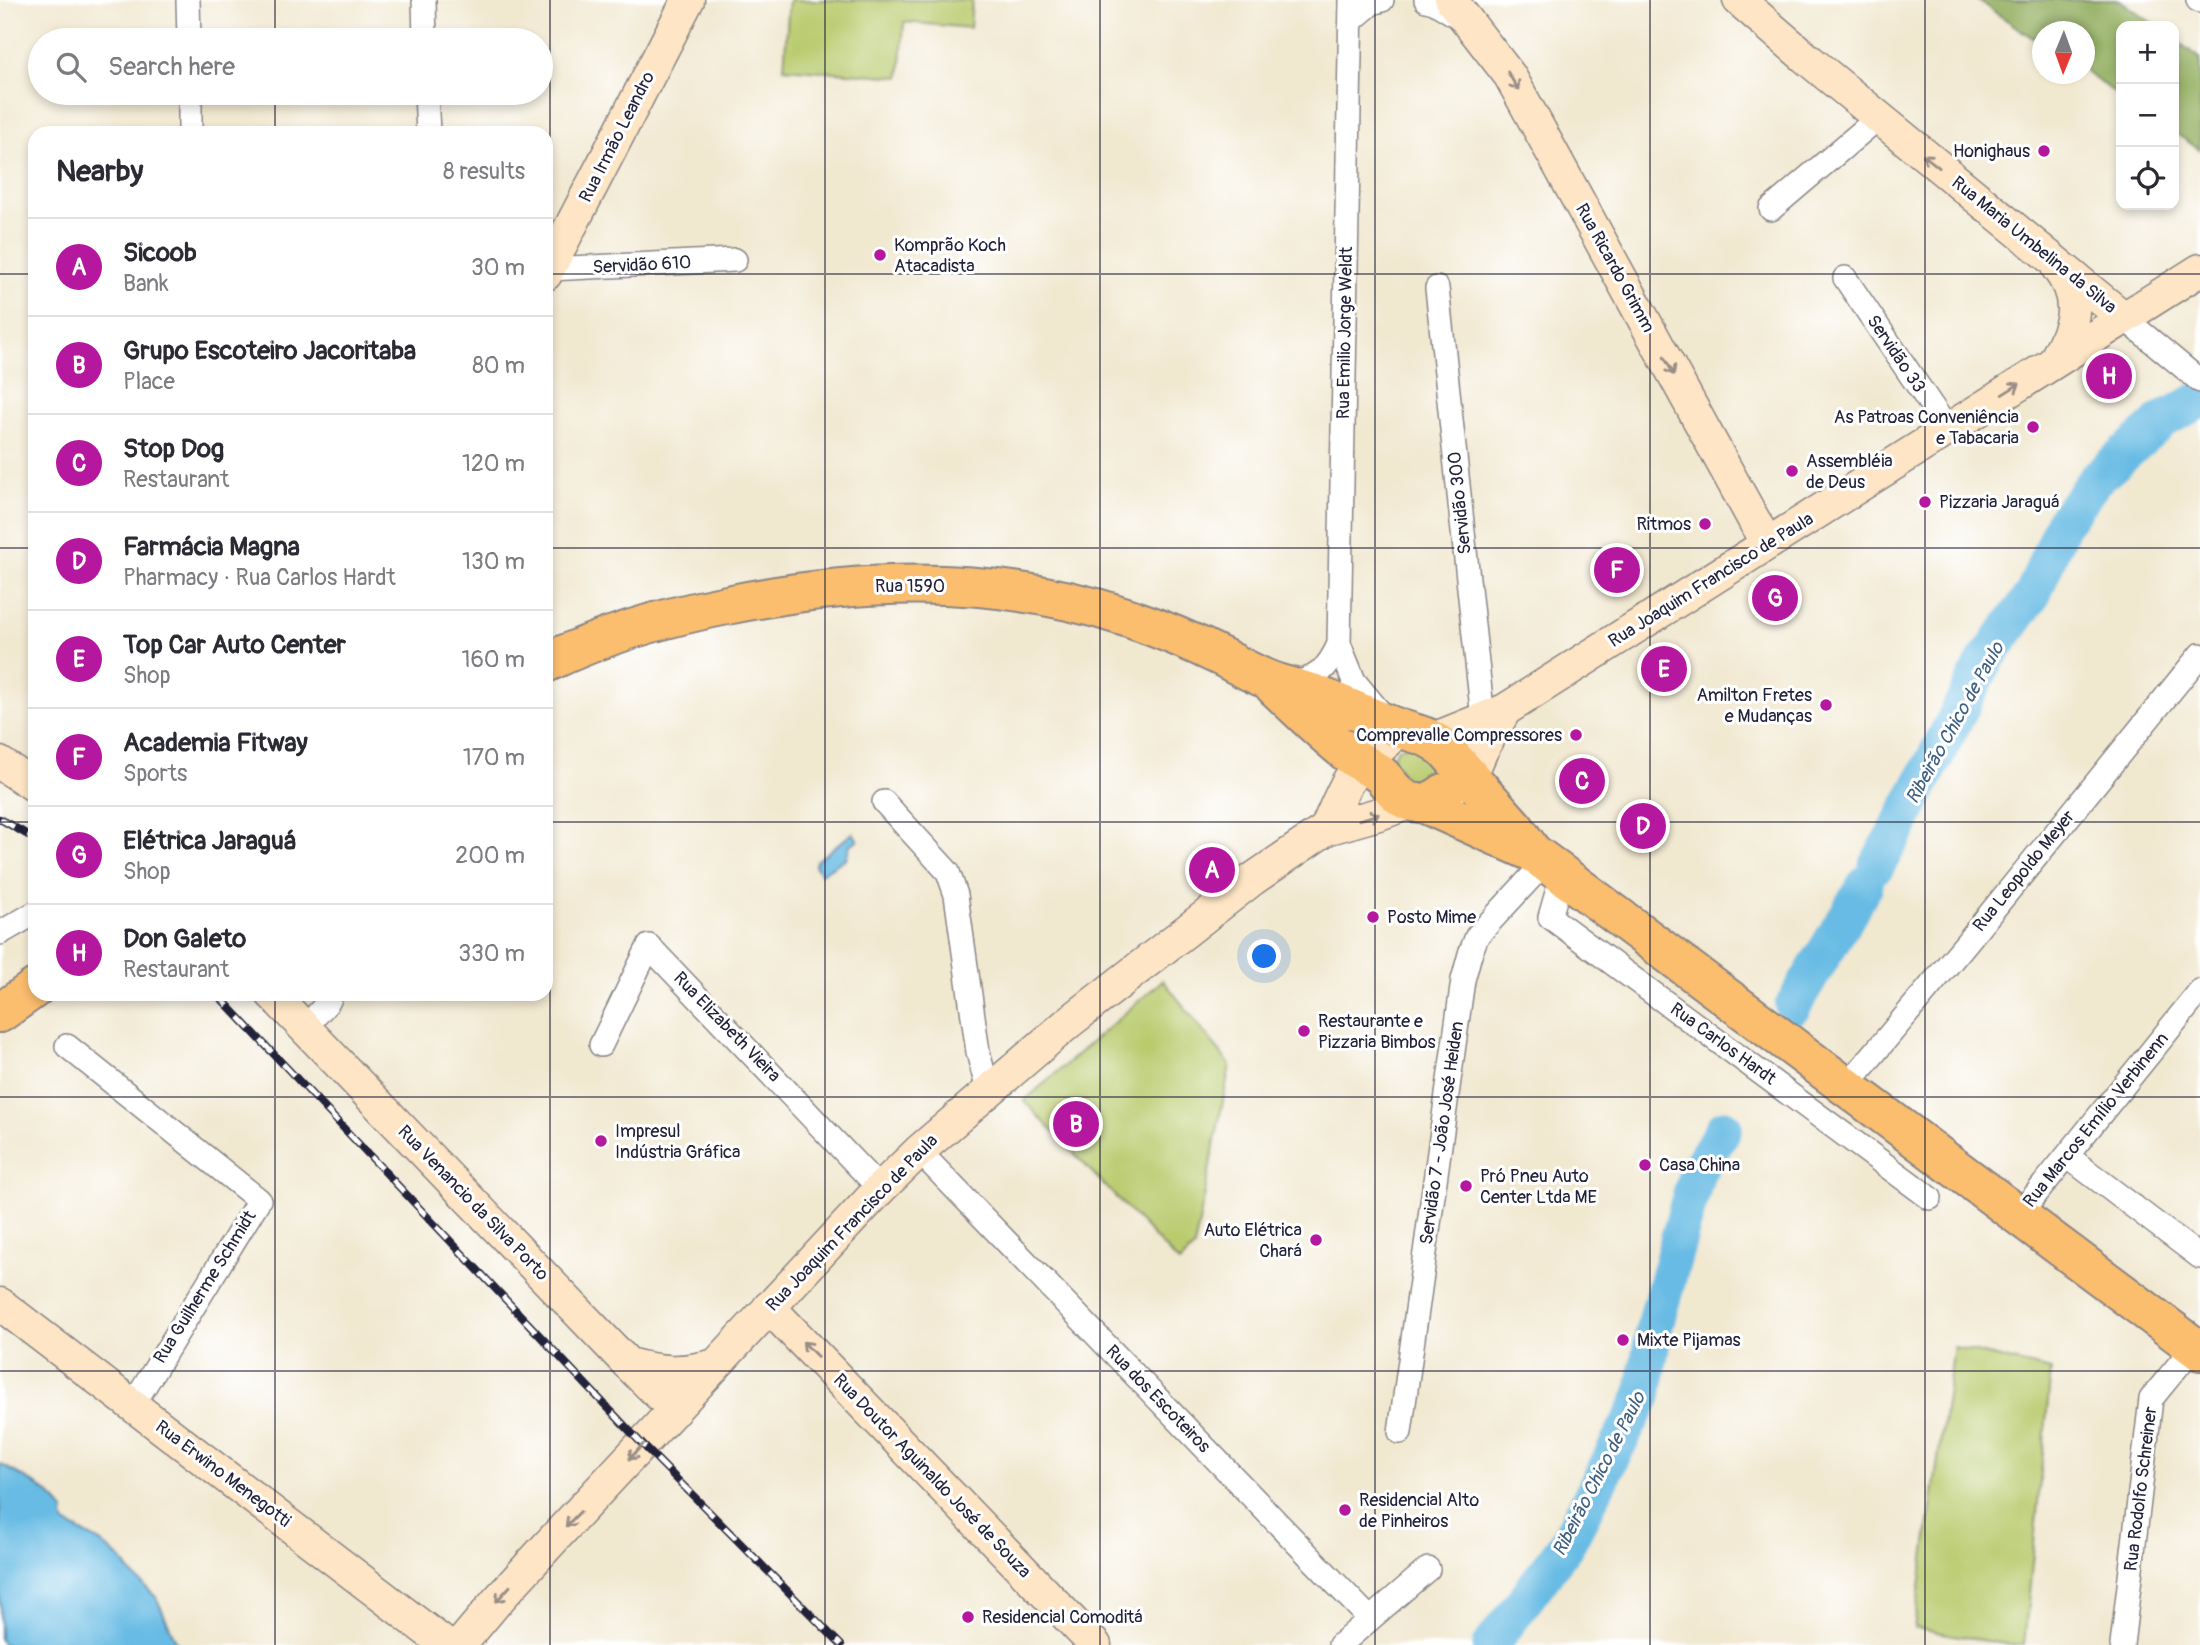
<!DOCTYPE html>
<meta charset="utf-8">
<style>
:root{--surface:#fff;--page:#f2f2f3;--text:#2b2b33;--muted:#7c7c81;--line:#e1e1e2;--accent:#b5179e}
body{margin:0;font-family:Pangolin,sans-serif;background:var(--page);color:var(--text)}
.controls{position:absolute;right:21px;top:21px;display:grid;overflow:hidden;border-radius:14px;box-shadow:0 4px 10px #0003}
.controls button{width:63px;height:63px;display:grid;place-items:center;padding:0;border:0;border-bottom:2px solid var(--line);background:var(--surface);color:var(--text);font:35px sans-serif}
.compass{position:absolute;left:2032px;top:21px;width:63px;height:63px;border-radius:50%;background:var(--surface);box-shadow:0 4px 10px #0003;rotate:181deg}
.you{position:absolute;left:1265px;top:957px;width:24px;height:24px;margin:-18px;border:5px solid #fff;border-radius:50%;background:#1a73e8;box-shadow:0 0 0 10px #1a73e833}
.badge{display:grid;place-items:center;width:46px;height:46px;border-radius:50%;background:var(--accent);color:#fff;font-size:23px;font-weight:700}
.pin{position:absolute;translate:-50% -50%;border:4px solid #fff;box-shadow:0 2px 7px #0006}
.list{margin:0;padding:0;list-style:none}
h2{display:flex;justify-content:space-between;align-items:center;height:91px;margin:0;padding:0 28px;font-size:30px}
h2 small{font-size:23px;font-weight:400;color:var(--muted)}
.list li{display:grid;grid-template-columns:46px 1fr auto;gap:21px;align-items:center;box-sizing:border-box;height:98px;padding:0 28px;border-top:2px solid var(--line)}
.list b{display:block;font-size:26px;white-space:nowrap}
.list p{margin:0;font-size:23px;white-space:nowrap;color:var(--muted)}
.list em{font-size:23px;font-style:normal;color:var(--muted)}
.icon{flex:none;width:38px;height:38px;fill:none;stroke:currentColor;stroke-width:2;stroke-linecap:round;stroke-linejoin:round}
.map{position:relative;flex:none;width:2200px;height:1645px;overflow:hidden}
.search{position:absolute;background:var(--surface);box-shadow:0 4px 10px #0003;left:28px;top:28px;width:525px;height:77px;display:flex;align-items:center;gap:18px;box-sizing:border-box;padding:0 24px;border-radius:38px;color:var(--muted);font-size:26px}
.panel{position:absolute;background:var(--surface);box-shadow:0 4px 10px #0003;left:28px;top:126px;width:525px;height:875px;border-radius:21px}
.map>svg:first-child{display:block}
.green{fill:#bacb6e;stroke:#6e7654;stroke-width:2}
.forest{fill:#93af61;stroke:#5a684e;stroke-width:2}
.water{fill:#68bbe4;stroke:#456e90;stroke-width:2}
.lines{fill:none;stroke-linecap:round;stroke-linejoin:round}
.river{stroke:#68bbe4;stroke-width:37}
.street-casing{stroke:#8a8586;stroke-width:26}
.secondary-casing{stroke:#8a8586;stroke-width:35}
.highway-casing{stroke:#8a8586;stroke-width:42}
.street{stroke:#fff;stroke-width:23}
.secondary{stroke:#fde5c5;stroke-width:32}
.highway{stroke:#fbbd6e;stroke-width:38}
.rail-casing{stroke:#22223b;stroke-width:8}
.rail{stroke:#fff;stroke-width:5;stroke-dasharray:16;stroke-linecap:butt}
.oneway{stroke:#9a8d87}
.grid{fill:none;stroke:#22223b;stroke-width:2;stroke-opacity:0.55}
.poi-dot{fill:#b5179e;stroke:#fff;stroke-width:2.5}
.labels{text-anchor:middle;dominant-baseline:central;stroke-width:6;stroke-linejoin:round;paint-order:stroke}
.street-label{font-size:18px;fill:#22223b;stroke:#fff}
.poi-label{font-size:18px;fill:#22223b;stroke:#fff;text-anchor:start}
.water-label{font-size:19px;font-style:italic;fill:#3e5f7f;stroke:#fff}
</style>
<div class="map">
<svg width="2200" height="1645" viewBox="0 0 2200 1645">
<rect width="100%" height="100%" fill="#fff"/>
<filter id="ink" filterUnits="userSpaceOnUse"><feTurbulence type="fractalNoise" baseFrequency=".0143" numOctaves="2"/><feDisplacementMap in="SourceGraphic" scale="14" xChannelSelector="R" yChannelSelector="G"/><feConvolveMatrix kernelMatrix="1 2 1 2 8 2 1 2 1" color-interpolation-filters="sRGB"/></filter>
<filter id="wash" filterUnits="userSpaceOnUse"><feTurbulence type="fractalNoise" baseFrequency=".00686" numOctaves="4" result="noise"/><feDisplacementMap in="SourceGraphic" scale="28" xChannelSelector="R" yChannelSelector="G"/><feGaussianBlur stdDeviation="1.57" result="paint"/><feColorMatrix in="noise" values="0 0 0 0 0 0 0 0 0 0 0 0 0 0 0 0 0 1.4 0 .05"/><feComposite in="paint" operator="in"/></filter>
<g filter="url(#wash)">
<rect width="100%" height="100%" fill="#f1e8d0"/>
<path class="green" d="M 789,0 L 972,0 L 970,28 L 904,22 L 900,77 L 784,68 Z
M 1417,742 L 1442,774 L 1415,791 L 1391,759 L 1398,748 Z
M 1163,980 L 1230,1065 L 1194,1248 L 1179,1263 L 1024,1101 Z
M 1954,1347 L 2051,1370 L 2024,1645 L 2010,1645 L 1914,1628 Z"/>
<path class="forest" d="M 1977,0 L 2120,0 L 2156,26 L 2121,26 L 2121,97 L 2085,72 L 2084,32 L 2042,32 L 2042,44 Z
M 2174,39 L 2200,58 L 2200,150 L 2174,132 Z"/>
<path class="water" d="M 853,833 L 858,840 L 850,845 L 846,858 L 821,874 L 815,866 L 816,861 Z
M 0,1464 C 20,1475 53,1491 64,1511 L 63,1517 L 65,1523 L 100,1542 L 122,1560 L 129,1571 L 156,1597 L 178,1645 L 5,1645 L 0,1640 Z"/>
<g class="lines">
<path class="river" d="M 1877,865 L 1898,829 L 1985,661 L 2033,594 L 2063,522 L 2096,479 L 2163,420 L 2200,400
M 1793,1006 L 1865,885
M 1491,1645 L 1566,1545 L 1643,1396 L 1654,1329 L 1697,1172 L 1724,1128"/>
</g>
</g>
<g filter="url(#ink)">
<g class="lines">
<g class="street-casing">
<path id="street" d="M 188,0 L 189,40
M 424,0 L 425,40
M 1351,0 L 1339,644 L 1354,681 L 1383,716
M 1426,0 L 1434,2 L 1460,18
M 2198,0 L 2200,1
M 1351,21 L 1372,3 L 1382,0
M 190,93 L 190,133
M 426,93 L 428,133
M 1771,209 L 1878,118
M 549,269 L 735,260
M 1845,278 L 1948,430
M 1437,288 L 1483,719
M 2124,318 L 2200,381
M 1290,682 C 1316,682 1329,667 1339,644
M 884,802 L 948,872 L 956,895 L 978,1052 L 988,1091
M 1562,875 L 1550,917 L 1930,1198
M 0,933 L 35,913
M 305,1028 L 328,1002 L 332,994
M 601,1045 L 649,946 L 880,1189
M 67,1046 L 259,1200 L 133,1405
M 1846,1087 L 1967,942 L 2200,655
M 919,1151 L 1370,1619
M 2067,1156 L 2200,1257
M 2019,1215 L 2200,991
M 1400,1432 L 1463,980 L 1470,954 L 1477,936 L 1545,862
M 1340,1645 L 1428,1569
M 2122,1645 L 2151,1399 L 2200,1339"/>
</g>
<g class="secondary-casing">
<path id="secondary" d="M 1451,0 L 1510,76 L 1767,544
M 1739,0 L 1805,57 L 2124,318
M 546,274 L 688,0
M 2054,362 C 2073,326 2084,303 2057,267
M 1433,739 L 1505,710 L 2200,270
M 0,763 L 35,786
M 1452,788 L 1473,771 L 1482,750 L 1505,710
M 1326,829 C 1332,815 1338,800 1345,787 C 1354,768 1372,755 1387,742
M 272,994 L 628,1364 L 675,1410
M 0,1304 L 446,1645
M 769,1307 L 1095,1645
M 628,1364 C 661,1373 682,1374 716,1365
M 460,1645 L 497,1601 L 549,1544 L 880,1189 L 919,1151 L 1068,1023 L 1253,879 L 1326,829 L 1382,813 L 1411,802"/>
</g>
<g class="highway-casing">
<path id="highway" d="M 546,663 C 603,635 665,617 727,605 C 859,578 1000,574 1129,618 C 1161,629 1192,642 1222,657 C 1237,665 1253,674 1269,680 C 1284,686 1300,689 1315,694 C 1341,704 1367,716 1393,726 C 1415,735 1426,733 1445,749 L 1515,828 L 1532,852
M 1274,686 C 1299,710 1323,734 1350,755 C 1360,763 1373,768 1382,776 C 1391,786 1396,796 1409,801 C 1422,806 1434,801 1444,793
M 1423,803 L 1532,852 L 2200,1351
M 0,1013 L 35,988"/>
</g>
<use href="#street" class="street"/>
<use href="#secondary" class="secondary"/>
<use href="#highway" class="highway"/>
<g class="rail-casing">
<path id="rail" d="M 0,819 L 35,839
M 217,994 L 643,1445 L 841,1645"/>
</g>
<use href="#rail" class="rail"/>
</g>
<defs><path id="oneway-shaft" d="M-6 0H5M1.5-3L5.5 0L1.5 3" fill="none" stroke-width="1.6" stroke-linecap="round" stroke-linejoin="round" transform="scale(1.75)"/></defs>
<g class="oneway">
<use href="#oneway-shaft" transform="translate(1513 81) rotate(59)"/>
<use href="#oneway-shaft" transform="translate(1931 161) rotate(-141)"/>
<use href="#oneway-shaft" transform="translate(1669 366) rotate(61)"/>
<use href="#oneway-shaft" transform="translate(2011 389) rotate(-32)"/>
<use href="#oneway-shaft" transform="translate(1369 817) rotate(-16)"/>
<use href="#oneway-shaft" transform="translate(810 1349) rotate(-134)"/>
<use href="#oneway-shaft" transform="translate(636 1452) rotate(133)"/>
<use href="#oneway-shaft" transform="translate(573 1519) rotate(134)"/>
<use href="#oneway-shaft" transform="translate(503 1594) rotate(132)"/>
</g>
</g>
<path class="grid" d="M 275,0 L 275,40M 550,0 L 550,1645M 825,0 L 825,1645M 1100,0 L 1100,1645M 1375,0 L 1375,1645M 1650,0 L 1650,1645M 1925,0 L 1925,1645M 275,93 L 275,133M 0,274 L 35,274M 546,274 L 2200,274M 0,548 L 35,548M 546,548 L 2200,548M 0,822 L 35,822M 546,822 L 2200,822M 275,994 L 275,1645M 0,1097 L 2200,1097M 0,1371 L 2200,1371"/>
<g class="poi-dot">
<circle cx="2044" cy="151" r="7"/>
<circle cx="880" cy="255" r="7"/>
<circle cx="2033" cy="427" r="7"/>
<circle cx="1792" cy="471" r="7"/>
<circle cx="1925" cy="502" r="7"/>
<circle cx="1705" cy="524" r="7"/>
<circle cx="1826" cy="705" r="7"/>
<circle cx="1576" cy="735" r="7"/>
<circle cx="1373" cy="917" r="7"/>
<circle cx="1304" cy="1031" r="7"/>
<circle cx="601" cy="1141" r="7"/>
<circle cx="1645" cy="1165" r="7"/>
<circle cx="1466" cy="1186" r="7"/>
<circle cx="1316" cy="1240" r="7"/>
<circle cx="1623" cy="1340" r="7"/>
<circle cx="1345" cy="1510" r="7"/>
<circle cx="968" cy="1617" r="7"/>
</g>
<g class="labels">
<g class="street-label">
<text transform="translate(617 137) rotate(-63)">Rua Irmão Leandro</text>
<text transform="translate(2034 245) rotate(39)">Rua Maria Umbelina da Silva</text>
<text transform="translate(642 265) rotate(-3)">Servidão 610</text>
<text transform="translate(1615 268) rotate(61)">Rua Ricardo Grimm</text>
<text transform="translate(1345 333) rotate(-89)">Rua Emilio Jorge Weldt</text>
<text transform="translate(1896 354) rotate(56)">Servidão 33</text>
<text transform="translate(1460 503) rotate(-96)">Servidão 300</text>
<text transform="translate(1711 580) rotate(-32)">Rua Joaquim Francisco de Paula</text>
<text x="910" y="586">Rua 1590</text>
<text transform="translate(2024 871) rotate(-51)">Rua Leopoldo Meyer</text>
<text transform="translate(727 1027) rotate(46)">Rua Elizabeth Vieira</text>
<text transform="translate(1723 1044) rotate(36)">Rua Carlos Hardt</text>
<text transform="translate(2096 1120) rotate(-51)">Rua Marcos Emílio Verbinenn</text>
<text transform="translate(1442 1133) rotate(-82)">Servidão 7 - João José Heiden</text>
<text transform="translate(473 1203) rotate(46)">Rua Venancio da Silva Porto</text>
<text transform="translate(852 1223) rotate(-46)">Rua Joaquim Francisco de Paula</text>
<text transform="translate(205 1287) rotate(-58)">Rua Guilherme Schmidt</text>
<text transform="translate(1158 1399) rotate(46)">Rua dos Escoteiros</text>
<text transform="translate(223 1474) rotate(37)">Rua Erwino Menegotti</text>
<text transform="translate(932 1476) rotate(46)">Rua Doutor Aguinaldo José de Souza</text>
<text transform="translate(2141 1489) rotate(-83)">Rua Rodolfo Schreiner</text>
</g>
<g class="poi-label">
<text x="2030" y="151" text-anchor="end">Honighaus</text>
<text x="894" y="245">Komprão Koch<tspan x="894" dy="21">Atacadista</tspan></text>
<text x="2019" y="417" text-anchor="end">As Patroas Conveniência<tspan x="2019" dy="21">e Tabacaria</tspan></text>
<text x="1806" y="461">Assembléia<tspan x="1806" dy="21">de Deus</tspan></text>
<text x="1939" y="502">Pizzaria Jaraguá</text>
<text x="1691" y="524" text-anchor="end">Ritmos</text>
<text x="1812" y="695" text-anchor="end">Amilton Fretes<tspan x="1812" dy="21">e Mudanças</tspan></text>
<text x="1562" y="735" text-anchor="end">Comprevalle Compressores</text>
<text x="1387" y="917">Posto Mime</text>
<text x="1318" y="1021">Restaurante e<tspan x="1318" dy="21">Pizzaria Bimbos</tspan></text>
<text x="615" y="1131">Impresul<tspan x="615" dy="21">Indústria Gráfica</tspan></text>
<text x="1659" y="1165">Casa China</text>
<text x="1480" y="1176">Pró Pneu Auto<tspan x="1480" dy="21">Center Ltda ME</tspan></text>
<text x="1302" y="1230" text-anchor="end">Auto Elétrica<tspan x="1302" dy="21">Chará</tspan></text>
<text x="1637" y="1340">Mixte Pijamas</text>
<text x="1359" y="1500">Residencial Alto<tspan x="1359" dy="21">de Pinheiros</tspan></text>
<text x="982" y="1617">Residencial Comoditá</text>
</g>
<g class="water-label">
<text transform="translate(1955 723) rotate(-61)">Ribeirão Chico de Paulo</text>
<text transform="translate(1599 1474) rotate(-63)">Ribeirão Chico de Paulo</text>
</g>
</g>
</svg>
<div class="controls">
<button>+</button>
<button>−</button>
<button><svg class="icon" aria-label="locate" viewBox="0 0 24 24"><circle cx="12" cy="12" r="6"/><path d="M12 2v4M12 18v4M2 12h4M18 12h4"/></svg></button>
</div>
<svg class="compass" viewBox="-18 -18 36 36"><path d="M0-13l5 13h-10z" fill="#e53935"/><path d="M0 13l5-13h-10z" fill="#7c7c81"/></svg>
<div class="you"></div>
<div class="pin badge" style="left:1212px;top:870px">A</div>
<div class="pin badge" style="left:1076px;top:1124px">B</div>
<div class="pin badge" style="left:1582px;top:781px">C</div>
<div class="pin badge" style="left:1643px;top:826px">D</div>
<div class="pin badge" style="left:1664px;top:669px">E</div>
<div class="pin badge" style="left:1617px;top:570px">F</div>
<div class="pin badge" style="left:1775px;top:598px">G</div>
<div class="pin badge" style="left:2109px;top:376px">H</div>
<div class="search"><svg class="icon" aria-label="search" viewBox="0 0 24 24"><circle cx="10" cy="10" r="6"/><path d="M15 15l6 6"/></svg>Search here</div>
<section class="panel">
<h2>Nearby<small>8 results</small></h2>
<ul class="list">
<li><span class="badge">A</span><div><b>Sicoob</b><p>Bank</p></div><em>30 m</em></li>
<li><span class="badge">B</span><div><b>Grupo Escoteiro Jacoritaba</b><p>Place</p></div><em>80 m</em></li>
<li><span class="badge">C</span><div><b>Stop Dog</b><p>Restaurant</p></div><em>120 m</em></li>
<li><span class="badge">D</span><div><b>Farmácia Magna</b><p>Pharmacy · Rua Carlos Hardt</p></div><em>130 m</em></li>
<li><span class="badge">E</span><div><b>Top Car Auto Center</b><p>Shop</p></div><em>160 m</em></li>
<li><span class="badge">F</span><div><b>Academia Fitway</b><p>Sports</p></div><em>170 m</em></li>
<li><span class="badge">G</span><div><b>Elétrica Jaraguá</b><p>Shop</p></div><em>200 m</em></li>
<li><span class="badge">H</span><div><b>Don Galeto</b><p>Restaurant</p></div><em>330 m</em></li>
</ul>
</section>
</div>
